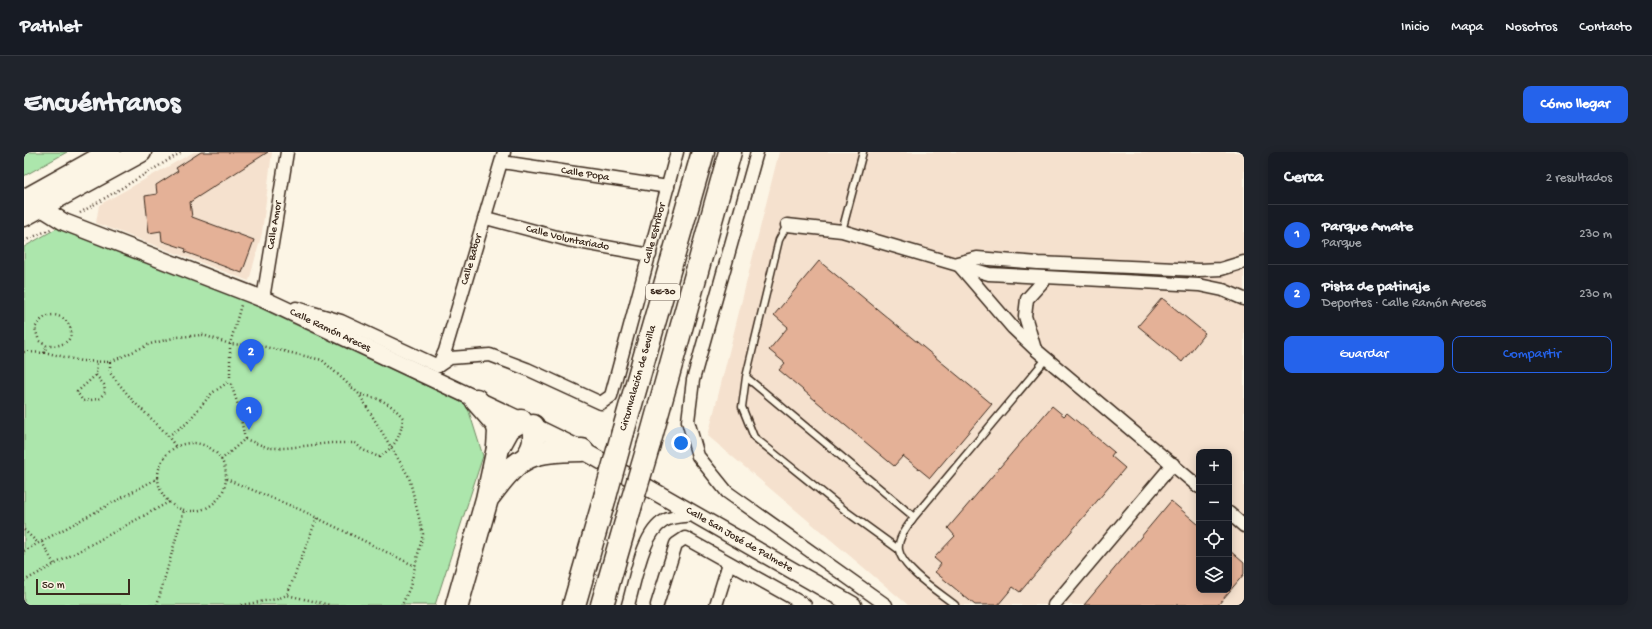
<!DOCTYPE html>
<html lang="es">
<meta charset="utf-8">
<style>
:root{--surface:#171b24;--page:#20242c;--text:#f1f3f6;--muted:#9ea1a6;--line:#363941;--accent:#2563eb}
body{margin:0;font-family:"Gochi Hand",sans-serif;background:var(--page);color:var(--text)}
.controls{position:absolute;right:12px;bottom:12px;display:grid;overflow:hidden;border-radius:8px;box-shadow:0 2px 10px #0003}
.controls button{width:36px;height:36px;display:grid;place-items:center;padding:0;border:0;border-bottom:1px solid var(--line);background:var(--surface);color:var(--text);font:20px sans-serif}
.scale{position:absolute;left:12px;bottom:10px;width:94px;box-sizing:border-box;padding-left:4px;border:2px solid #3b2a1e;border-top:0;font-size:11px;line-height:14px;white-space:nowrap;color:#3b2a1e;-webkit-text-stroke:3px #fcf5e5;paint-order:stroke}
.you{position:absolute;left:657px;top:291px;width:14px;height:14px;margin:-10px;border:3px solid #fff;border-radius:50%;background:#1a73e8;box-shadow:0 0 0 6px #1a73e833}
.badge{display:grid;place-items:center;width:26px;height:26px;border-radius:50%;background:var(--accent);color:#fff;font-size:13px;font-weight:700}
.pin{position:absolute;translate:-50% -33px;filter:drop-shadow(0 1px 2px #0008)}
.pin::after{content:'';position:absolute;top:21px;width:14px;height:12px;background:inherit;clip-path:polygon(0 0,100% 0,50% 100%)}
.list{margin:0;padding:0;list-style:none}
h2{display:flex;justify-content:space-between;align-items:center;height:52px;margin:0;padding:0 16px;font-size:17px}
h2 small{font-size:13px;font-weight:400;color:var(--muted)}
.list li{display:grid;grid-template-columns:26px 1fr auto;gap:12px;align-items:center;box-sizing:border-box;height:60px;padding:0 16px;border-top:1px solid var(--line)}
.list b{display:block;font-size:15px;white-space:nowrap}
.list p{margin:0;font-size:13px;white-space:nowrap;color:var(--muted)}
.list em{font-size:13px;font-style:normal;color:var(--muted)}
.actions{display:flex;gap:8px;padding:12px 16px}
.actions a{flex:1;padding:9px 0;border:1px solid var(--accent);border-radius:8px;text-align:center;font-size:14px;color:var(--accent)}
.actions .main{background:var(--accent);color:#fff}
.icon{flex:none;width:22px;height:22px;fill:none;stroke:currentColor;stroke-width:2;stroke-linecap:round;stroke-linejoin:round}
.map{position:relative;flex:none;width:1220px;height:453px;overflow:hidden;border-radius:8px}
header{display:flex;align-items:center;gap:24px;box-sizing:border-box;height:56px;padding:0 20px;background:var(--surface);border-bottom:1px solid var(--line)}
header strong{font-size:19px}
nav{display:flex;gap:22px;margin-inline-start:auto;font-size:14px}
.intro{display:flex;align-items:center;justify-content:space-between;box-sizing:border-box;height:96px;padding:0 24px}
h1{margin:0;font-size:28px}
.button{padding:10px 18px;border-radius:8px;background:var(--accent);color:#fff;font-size:14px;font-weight:700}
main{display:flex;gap:24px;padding:0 24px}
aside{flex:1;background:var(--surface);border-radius:8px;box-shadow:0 2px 10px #0003}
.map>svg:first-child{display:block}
.built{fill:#f5e1ce;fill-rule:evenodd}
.green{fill:#ace6ac;stroke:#748865}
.building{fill:#e4b197;stroke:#3b2a1e}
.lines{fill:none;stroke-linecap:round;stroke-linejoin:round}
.service-casing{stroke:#3b2a1e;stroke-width:9}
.minor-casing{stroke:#3b2a1e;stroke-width:15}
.tertiary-casing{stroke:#3b2a1e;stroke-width:19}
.primary-casing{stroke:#3b2a1e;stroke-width:23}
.motorway-casing{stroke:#3b2a1e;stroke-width:25}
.path{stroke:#3b2a1e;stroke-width:2.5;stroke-dasharray:1 3;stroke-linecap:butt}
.service{stroke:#fcf5e5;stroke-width:6}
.minor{stroke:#fcf5e5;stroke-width:12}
.tertiary{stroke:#fcf5e5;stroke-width:16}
.primary{stroke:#fcf5e5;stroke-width:20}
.motorway{stroke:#fcf5e5;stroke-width:22}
.motorway-bridge-casing{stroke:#3b2a1e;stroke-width:25;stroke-linecap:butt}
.motorway-bridge{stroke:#fcf5e5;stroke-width:22}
.labels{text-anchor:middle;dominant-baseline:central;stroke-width:3;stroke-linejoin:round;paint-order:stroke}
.shield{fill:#fcf5e5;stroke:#75675a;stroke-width:1}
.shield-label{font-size:10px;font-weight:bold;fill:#3b2a1e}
.street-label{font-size:11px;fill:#3b2a1e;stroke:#fcf5e5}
</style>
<header>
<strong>Pathlet</strong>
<nav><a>Inicio</a><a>Mapa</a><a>Nosotros</a><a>Contacto</a></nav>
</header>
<div class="intro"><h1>Encuéntranos</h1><a class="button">Cómo llegar</a></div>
<main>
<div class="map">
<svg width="1220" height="453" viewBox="0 0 1220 453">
<rect width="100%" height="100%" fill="#fcf5e5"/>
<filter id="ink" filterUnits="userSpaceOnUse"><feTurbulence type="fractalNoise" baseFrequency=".025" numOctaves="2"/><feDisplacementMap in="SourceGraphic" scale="8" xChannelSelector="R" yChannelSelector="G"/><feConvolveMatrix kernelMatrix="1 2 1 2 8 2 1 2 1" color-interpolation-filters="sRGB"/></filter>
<g filter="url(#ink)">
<path class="built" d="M 170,0 L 248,0 L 238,81 L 225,129 L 72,71 L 75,53 Z
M 755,0 L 1220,0 L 1220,453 L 884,453 L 684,284 ZM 1175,300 L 1205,300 L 1205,438 L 1175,438 Z"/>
<path class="green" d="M 0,0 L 43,0 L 0,24 Z
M 35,75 L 219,148 L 443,253 L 459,304 L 411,453 L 0,453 L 0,95 Z"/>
<path class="building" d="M 177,0 L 244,0 L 166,50 L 168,65 L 230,88 L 218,121 L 161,100 L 162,97 L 138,89 L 137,79 L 125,81 L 121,44 L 133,42 L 132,33 L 154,19 L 152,16 Z
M 795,109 L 968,252 L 906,326 L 879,304 L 870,314 L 755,218 L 761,211 L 745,198 L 764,175 L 750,163 Z
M 1138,146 L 1181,181 L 1158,210 L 1114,174 Z
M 1028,254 L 1040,264 L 1043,261 L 1090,300 L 1087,304 L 1101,316 L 996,440 L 989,435 L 974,453 L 951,453 L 911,420 L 917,412 L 910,406 L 931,384 L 924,376 Z
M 1147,349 L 1175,373 L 1175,438 L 1205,438 L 1205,398 L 1220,411 L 1220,422 L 1194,453 L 1060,453 Z"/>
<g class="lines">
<g class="service-casing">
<path id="service" d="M 763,73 L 755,88 L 722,225 L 890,365 L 1022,207
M 818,79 L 839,0
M 722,225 L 718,255 L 730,285 L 823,360 L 874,397
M 890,365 C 884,374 873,386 875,398 C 878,417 916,441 931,453"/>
</g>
<g class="minor-casing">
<g id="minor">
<path d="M 733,0 L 669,228 L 664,269 L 674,304 L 703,340 L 862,453"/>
<path id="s1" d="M 478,10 L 644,35"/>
<path id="s2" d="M 462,66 L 544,88 L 626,103"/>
<path d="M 763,73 L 818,79 L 965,122 L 1175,133 L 1199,138 L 1220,147"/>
<path d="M 933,111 L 953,106 L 1014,111 L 1175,118 L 1197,117 L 1220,110"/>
<path d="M 934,112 L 989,176 L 1011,197 L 1175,335"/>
<path id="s3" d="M 247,149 L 239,147 L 263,0"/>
<path id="s4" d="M 272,156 L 317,169 L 414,214 L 426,206 L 466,203 L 503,217 L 577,251 L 587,244 L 653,0"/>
<path d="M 1010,194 L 1001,164 L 1003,147 L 1022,126"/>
<path id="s5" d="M 414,214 L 421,199 L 480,0"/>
<path d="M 1205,361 L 1220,374"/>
<path d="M 604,453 C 611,430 618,381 640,369 C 648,364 662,364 671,363"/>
<path d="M 633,453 L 652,392 L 661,386 L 781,453"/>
<path d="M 692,453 L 705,411"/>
<path d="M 1030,453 L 1149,312"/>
</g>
</g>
<g class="tertiary-casing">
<g id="tertiary">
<path id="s6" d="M 11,46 L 16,55 L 40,70 L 239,147 L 509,274 L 558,298 L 829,453"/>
</g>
</g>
<g class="primary-casing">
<path id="primary" d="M 0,48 L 86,0
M 0,64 L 117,0"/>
</g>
<g class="motorway-casing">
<g id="motorway">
<path id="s7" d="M 599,280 L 679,0"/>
<path d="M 625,292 L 706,0"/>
<path d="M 474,296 L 485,276 L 497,269"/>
<path d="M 503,305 C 511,294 511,287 509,274"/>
<path d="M 466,343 C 497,301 507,299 558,298"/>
<path d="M 433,453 L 463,347 L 474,296 L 475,279 L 473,272 L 452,248"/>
<path d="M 550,453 L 581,345"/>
<path d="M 578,453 L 606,356"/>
</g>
</g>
<path class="path" d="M 56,61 L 158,0
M 0,89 L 27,77
M 0,200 L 24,201 L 57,209 L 86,210 L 126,192 L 153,185 L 179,183 L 206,192 L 237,194 L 298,208 L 335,242 L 385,325 L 399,382 L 386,435 L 378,453
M 20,201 L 23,194 L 15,189 L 11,176 C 33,138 73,196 23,194
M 86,210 L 86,221 L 110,250 L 141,280 L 152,295
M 72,223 L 80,233 L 81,240 L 75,247 L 59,249 L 53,240 L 72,223 L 73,210
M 144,284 L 162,272 L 188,241 L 206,229
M 221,287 L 245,296 L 262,296 L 307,291 L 331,291 L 339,298 L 355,305 C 371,295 377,284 379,266 C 366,250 356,247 336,242
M134 325a34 34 0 1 1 68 0a34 34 0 1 1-68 0Z
M 197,308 L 221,287 L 214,253 L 206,229 L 206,192 L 217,153
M 202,327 L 277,358 L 391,414
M 293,366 L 263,443 L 306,453
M 0,378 L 14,391
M 18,390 L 30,412
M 0,399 L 134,326
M 0,429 L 145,350
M 133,453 L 160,358
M 217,453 L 253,447 L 263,443"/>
<use href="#service" class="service"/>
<use href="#minor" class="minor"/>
<use href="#tertiary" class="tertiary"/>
<use href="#primary" class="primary"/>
<use href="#motorway" class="motorway"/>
<g class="motorway-bridge-casing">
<path id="motorway-bridge" d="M 581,345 L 599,280
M 606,356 L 625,292"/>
</g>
<use href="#motorway-bridge" class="motorway-bridge"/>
</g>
</g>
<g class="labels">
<rect class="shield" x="622" y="132" width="34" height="16" rx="3"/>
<g class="shield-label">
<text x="639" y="140">SE-30</text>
</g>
<g class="street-label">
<text stroke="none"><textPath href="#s1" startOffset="84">Calle Popa</textPath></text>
<text stroke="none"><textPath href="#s3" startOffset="83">Calle Amor</textPath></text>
<text stroke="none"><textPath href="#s4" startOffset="510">Calle Estribor</textPath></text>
<text stroke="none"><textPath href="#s2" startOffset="84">Calle Voluntariado</textPath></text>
<text stroke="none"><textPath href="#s5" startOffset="112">Calle Babor</textPath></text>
<text stroke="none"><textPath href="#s6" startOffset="326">Calle Ramón Areces</textPath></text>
<text stroke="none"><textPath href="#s7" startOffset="56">Circunvalación de Sevilla</textPath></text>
<text stroke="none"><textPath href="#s6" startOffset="786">Calle San José de Palmete</textPath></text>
</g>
</g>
</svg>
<div class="controls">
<button>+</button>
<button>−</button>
<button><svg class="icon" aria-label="locate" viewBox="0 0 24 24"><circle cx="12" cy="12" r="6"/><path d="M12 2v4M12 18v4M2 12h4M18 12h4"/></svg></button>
<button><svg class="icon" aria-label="layers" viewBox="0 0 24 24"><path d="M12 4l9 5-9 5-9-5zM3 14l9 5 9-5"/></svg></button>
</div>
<div class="scale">50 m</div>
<div class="you"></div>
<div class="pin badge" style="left:225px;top:278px">1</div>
<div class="pin badge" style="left:227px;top:220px">2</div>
</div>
<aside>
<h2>Cerca<small>2 resultados</small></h2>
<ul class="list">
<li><span class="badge">1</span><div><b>Parque Amate</b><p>Parque</p></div><em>230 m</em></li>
<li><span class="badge">2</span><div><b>Pista de patinaje</b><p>Deportes · Calle Ramón Areces</p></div><em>230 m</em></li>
</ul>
<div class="actions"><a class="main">Guardar</a><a>Compartir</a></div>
</aside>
</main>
